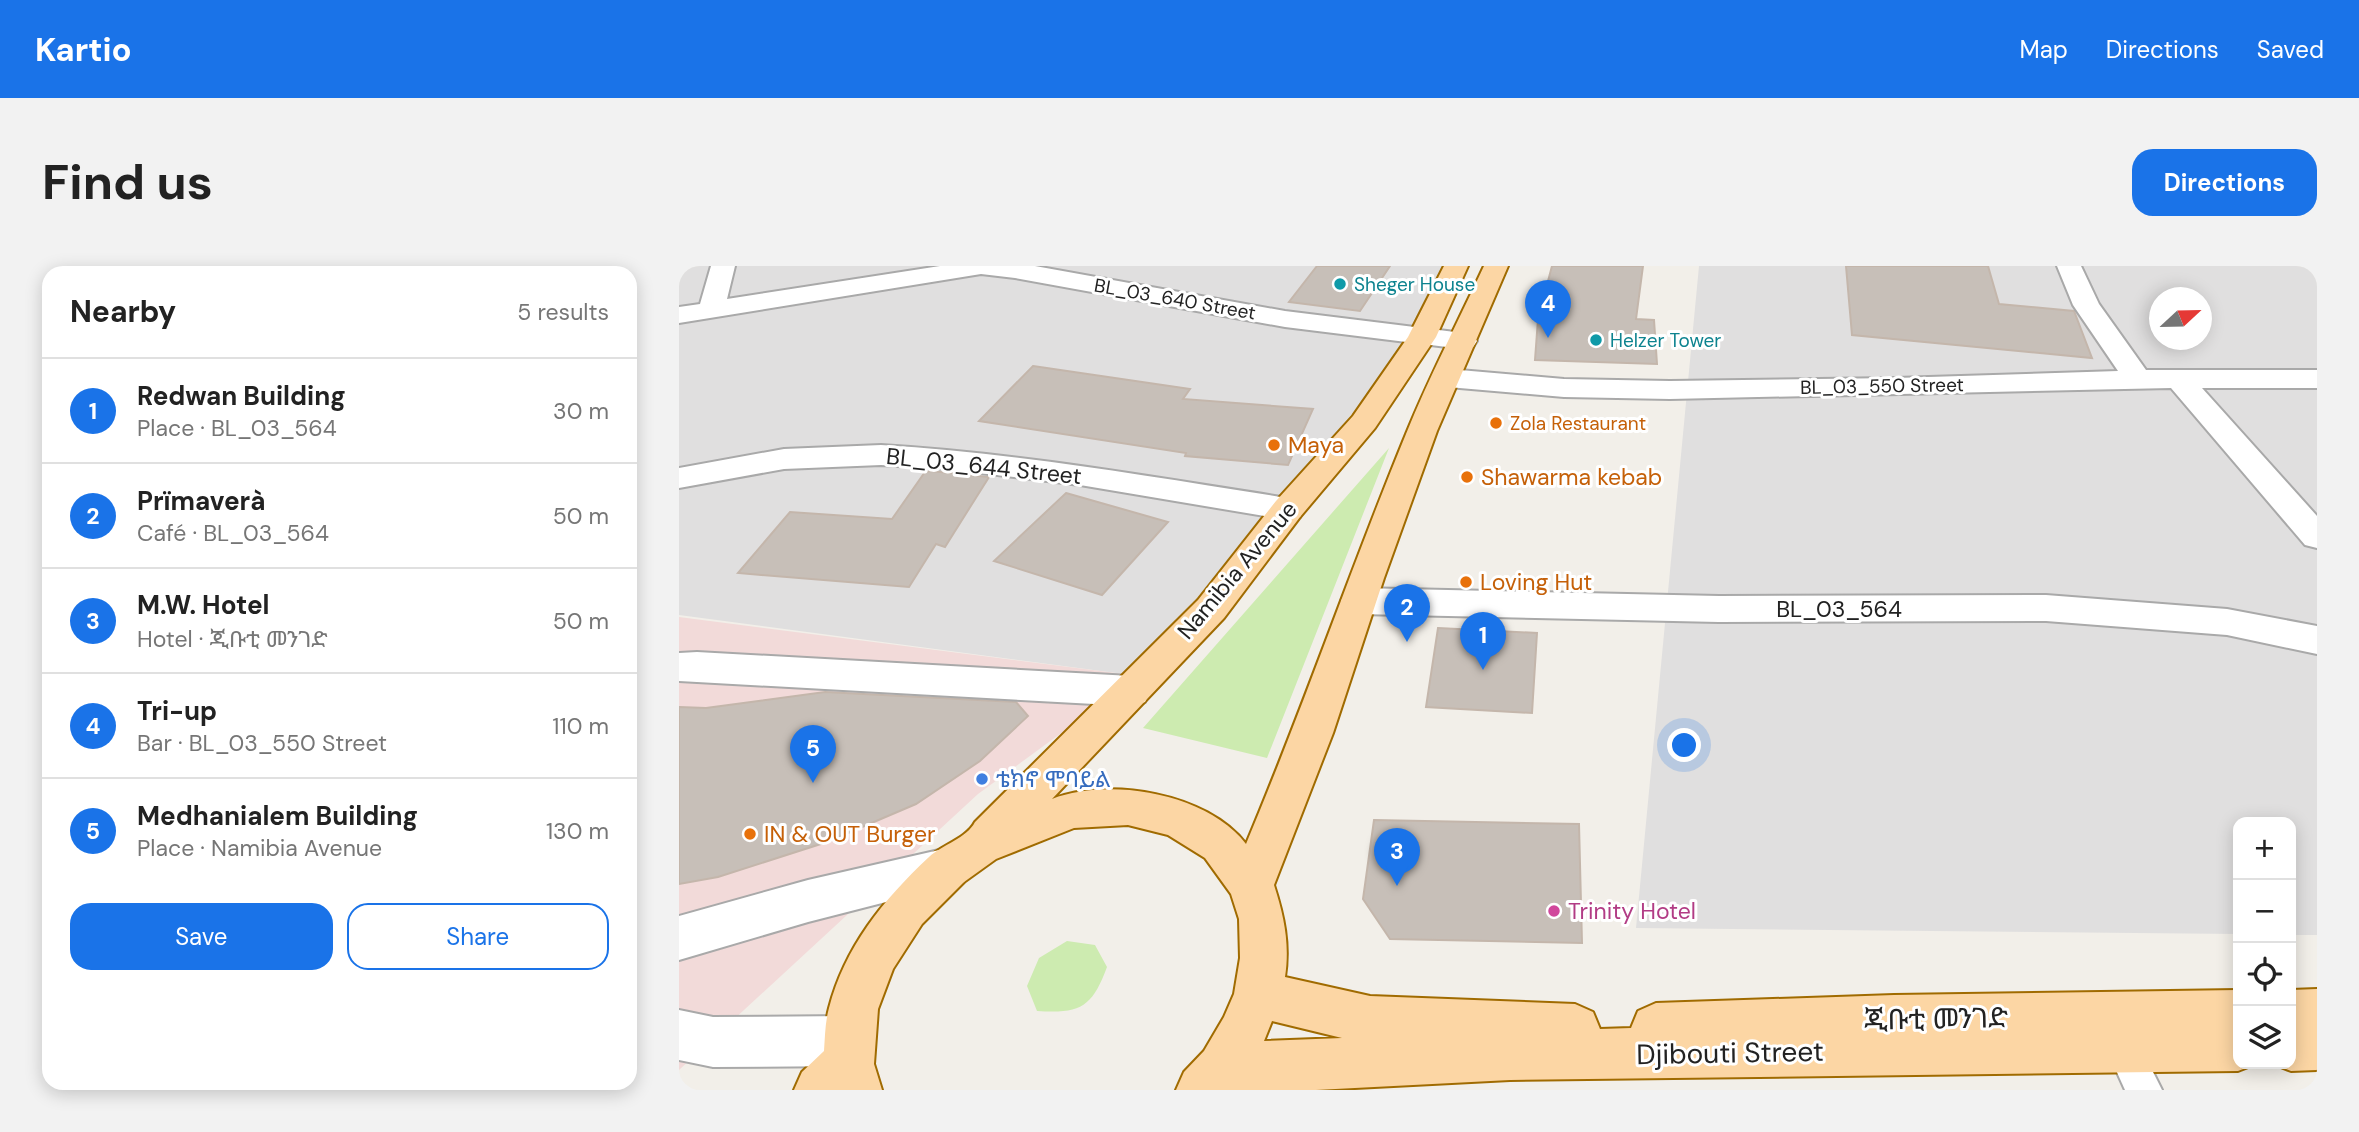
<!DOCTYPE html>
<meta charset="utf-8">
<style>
:root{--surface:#fff;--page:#f2f2f2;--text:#222;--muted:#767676;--line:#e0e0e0;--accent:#1a73e8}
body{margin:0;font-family:"DM Sans","Noto Sans Ethiopic",sans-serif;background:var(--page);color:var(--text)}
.controls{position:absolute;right:21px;bottom:21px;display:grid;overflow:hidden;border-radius:14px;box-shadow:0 4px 18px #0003}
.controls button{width:63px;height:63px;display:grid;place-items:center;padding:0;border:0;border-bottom:2px solid var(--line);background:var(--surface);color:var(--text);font:35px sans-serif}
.compass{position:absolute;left:1470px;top:21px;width:63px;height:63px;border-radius:50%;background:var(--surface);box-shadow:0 4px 18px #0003;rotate:68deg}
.you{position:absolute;left:1006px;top:480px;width:24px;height:24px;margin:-18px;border:5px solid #fff;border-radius:50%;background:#1a73e8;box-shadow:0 0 0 10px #1a73e833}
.badge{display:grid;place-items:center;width:46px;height:46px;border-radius:50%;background:var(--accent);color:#fff;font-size:23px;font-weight:700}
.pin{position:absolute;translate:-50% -58px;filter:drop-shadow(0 2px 4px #0008)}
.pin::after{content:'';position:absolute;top:37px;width:24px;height:21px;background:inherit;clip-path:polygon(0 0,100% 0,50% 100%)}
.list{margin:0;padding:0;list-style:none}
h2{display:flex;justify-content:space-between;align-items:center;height:91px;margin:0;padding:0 28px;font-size:30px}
h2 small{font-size:23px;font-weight:400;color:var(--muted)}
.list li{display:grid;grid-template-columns:46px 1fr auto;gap:21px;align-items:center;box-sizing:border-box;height:105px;padding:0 28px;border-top:2px solid var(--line)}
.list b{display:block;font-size:26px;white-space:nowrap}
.list p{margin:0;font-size:23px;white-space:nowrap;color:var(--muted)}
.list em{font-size:23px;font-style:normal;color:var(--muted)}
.actions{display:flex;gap:14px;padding:21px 28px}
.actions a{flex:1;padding:16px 0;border:2px solid var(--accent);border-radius:21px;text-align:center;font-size:24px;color:var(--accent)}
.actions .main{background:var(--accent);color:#fff}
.icon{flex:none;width:38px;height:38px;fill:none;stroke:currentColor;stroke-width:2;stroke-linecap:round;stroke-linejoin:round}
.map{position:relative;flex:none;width:1638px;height:824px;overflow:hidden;border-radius:21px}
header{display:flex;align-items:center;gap:42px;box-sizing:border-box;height:98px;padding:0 35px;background:var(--accent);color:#fff}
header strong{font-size:33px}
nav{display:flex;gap:38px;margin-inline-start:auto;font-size:24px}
.intro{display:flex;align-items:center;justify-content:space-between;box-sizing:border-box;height:168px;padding:0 42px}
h1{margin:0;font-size:49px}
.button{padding:18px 32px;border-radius:21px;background:var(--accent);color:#fff;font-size:24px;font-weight:700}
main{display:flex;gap:42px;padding:0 42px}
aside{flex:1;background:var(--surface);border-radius:21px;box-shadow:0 4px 18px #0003}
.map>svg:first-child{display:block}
.residential{fill:#e0dfdf;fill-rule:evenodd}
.commercial{fill:#f2dad9}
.grass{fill:#cdebb0}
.building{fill:#c7bfb8;stroke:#c4b6ab;stroke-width:2}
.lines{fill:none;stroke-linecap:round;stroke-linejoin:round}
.lane-casing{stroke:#a9a9a9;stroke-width:4}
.street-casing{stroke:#a9a9a9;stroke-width:4}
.primary-casing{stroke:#a06b00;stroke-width:4}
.lane{fill:#fff;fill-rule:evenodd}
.street{fill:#fff;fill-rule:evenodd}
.primary{fill:#fcd6a4;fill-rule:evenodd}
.culture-dot{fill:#0f9aa8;stroke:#fff;stroke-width:2.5}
.food-dot{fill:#e8710a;stroke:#fff;stroke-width:2.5}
.shop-dot{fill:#3f7fe0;stroke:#fff;stroke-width:2.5}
.hotel-dot{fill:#d1479c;stroke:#fff;stroke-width:2.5}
.labels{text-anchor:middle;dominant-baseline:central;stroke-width:6;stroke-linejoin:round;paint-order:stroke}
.far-culture-label{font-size:19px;fill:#0d838f;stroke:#fff;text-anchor:start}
.far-street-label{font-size:19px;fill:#222;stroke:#fff}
.far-food-label{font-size:19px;fill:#c56008;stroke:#fff;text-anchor:start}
.food-label{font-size:23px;fill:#c56008;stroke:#fff;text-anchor:start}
.street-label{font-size:23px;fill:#222;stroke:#fff}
.shop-label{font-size:23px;fill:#366cbe;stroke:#fff;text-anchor:start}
.hotel-label{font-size:23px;fill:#b23c85;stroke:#fff;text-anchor:start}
.near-street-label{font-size:28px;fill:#222;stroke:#fff}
</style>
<header>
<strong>Kartio</strong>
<nav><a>Map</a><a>Directions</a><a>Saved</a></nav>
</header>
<div class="intro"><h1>Find us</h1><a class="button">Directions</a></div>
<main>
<aside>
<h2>Nearby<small>5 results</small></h2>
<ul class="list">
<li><span class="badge">1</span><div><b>Redwan Building</b><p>Place · BL_03_564</p></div><em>30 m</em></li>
<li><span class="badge">2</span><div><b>Prïmaverà</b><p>Café · BL_03_564</p></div><em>50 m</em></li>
<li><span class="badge">3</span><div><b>M.W. Hotel</b><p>Hotel · ጂቡቲ መንገድ</p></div><em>50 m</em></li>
<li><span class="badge">4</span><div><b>Tri-up</b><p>Bar · BL_03_550 Street</p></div><em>110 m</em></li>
<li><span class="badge">5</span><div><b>Medhanialem Building</b><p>Place · Namibia Avenue</p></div><em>130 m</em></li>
</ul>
<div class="actions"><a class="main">Save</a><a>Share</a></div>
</aside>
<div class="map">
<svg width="1638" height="824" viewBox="0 0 1638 824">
<rect width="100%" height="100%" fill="#f2efe9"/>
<path class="residential" d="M 0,0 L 765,0 L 723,86 L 460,410 L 0,349 Z
M 1020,0 L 1638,0 L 1638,669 L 1612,669 L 1612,556 L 1559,556 L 1559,668 L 957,662 ZM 1480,32 L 1522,32 L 1522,74 L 1480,74 Z"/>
<path class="commercial" d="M 0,351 L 460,410 L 299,528 L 0,804 Z"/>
<path class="grass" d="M 710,182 L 588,492 L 464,462 Z
M 388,675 L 416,679 L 428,701 C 413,741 402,748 358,745 L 348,720 L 360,692 Z"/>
<path class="building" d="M 638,0 L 711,0 L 681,45 L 610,36 Z
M 873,0 L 964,0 L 957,53 L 975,54 L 978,98 L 856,94 L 859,53 Z
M 1167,0 L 1309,0 L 1320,38 L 1395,45 L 1413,92 L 1173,69 Z
M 354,100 L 511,123 L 504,133 L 634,143 L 609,199 L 506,190 L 507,187 L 300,155 Z
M 252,205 L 310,211 L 266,281 L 257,278 L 230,321 L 59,307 L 111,246 L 213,253 L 246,206 Z
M 387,227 L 489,256 L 423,329 L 315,295 Z
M 759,362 L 858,367 L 853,447 L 747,441 Z
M 146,426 L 337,436 L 349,450 L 301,495 L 237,538 L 148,576 L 39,611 L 0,618 L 0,441 L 27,442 Z
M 695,554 L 900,558 L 903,677 L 711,673 L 684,633 Z"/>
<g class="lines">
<g class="lane-casing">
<path id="lane" d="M 1444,765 L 1456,770 L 1483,824 L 1446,824 L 1427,782 L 1432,770 Z"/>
</g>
<g class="street-casing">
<path id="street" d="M 32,0 L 56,0 L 48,33 L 261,0 L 356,0 L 606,45 L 784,67 L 794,69 L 798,75 L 794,81 L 784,83 L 606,61 L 336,12 L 302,8 L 0,57 L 0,41 L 21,38 Z
M 1378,0 L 1402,0 L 1420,38 L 1467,104 L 1638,104 L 1638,122 L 1523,122 L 1638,250 L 1638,282 L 1626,279 L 1492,122 L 991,133 L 885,131 L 769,121 L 759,118 L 755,112 L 759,106 L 769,103 L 885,113 L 991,115 L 1217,112 L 1439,105 L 1394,39 Z
M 202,179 C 339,187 474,211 609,232 L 621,235 L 625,243 L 621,251 L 609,254 L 401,219 L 269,203 L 202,199 L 105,203 L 0,222 L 0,202 L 105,183 Z
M 680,322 L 1040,330 L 1367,329 L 1548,343 L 1638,360 L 1638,388 L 1548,369 L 1367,355 L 1040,356 L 680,348 L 667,344 L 662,335 L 667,326 Z
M 18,386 L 452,410 L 466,414 L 471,425 L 466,436 L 452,440 L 0,415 L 0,387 Z
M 269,582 L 285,588 L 291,602 L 285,616 L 129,656 L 0,694 L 0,650 L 129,614 Z
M 0,744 L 34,751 L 171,750 L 189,757 L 196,775 L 189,793 L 171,800 L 34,801 L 0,794 Z"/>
</g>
<g class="primary-casing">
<path id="primary" d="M 765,0 L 789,0 L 757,71 L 696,162 L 621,251 L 545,352 L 373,533 C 430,511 528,527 567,578 C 624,443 671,304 727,168 C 750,111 779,56 805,0 L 829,0 L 758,165 L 705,312 L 654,467 L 595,619 C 605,650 611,678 606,711 L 691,730 L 896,738 L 914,746 L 921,763 L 952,762 L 959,745 L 977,737 L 1215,729 L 1559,724 L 1559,798 L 1577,798 L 1559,805 L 831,814 L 637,824 L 497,824 L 505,806 L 525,785 L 545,751 L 555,728 L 561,692 L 560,653 L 552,628 L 526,592 L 489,569 L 449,559 L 395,562 L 317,593 L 285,616 L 243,658 L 214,703 L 199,743 L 195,798 L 203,824 L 115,824 L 123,806 L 145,785 C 146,772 146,756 150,742 C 166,681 204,634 250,591 C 263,579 288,572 296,556 L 519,334 L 597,235 L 674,150 L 729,71 ZM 593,755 L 663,772 L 585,775 Z
M 1638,723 L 1638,804 L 1612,805 L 1594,798 L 1612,798 L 1612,724 Z"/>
</g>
<use href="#lane" class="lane"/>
<use href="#street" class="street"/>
<use href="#primary" class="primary"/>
</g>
<g class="culture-dot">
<circle cx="661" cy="18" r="7"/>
<circle cx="917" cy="74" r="7"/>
</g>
<g class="food-dot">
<circle cx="817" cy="157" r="7"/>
<circle cx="595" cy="179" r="7"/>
<circle cx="788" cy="211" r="7"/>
<circle cx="787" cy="316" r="7"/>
<circle cx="71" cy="568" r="7"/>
</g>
<circle class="shop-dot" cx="303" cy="513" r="7"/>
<circle class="hotel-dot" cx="875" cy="645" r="7"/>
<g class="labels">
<g class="far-culture-label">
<text x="675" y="18">Sheger House</text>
<text x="931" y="74">Helzer Tower</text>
</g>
<g class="far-street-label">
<text transform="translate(496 33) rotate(10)">BL_03_640 Street</text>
<text transform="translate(1203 120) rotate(-1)">BL_03_550 Street</text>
</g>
<g class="far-food-label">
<text x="831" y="157">Zola Restaurant</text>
</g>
<g class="food-label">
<text x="609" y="179">Maya</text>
<text x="802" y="211">Shawarma kebab</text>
<text x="801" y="316">Loving Hut</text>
<text x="85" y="568">IN &amp; OUT Burger</text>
</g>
<g class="street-label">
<text transform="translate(305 200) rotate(6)">BL_03_644 Street</text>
<text transform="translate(558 304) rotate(-50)">Namibia Avenue</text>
<text x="1160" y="343">BL_03_564</text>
</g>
<g class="shop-label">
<text x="317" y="513">ቴክኖ ሞባይል</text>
</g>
<g class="hotel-label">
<text x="889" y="645">Trinity Hotel</text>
</g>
<g class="near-street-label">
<text transform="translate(1257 753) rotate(-1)">ጂቡቲ መንገድ</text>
<text transform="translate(1051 787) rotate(-1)">Djibouti Street</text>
</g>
</g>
</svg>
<div class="controls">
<button>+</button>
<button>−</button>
<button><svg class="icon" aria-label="locate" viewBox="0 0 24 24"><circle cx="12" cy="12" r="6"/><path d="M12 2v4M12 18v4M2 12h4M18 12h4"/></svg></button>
<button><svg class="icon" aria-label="layers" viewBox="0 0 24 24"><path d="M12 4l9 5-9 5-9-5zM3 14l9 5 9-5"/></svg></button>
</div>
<svg class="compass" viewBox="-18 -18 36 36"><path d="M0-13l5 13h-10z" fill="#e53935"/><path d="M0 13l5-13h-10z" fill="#767676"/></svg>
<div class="you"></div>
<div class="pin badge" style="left:804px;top:404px">1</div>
<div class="pin badge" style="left:728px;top:376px">2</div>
<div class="pin badge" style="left:718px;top:620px">3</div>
<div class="pin badge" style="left:869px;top:72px">4</div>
<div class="pin badge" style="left:134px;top:517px">5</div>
</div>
</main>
